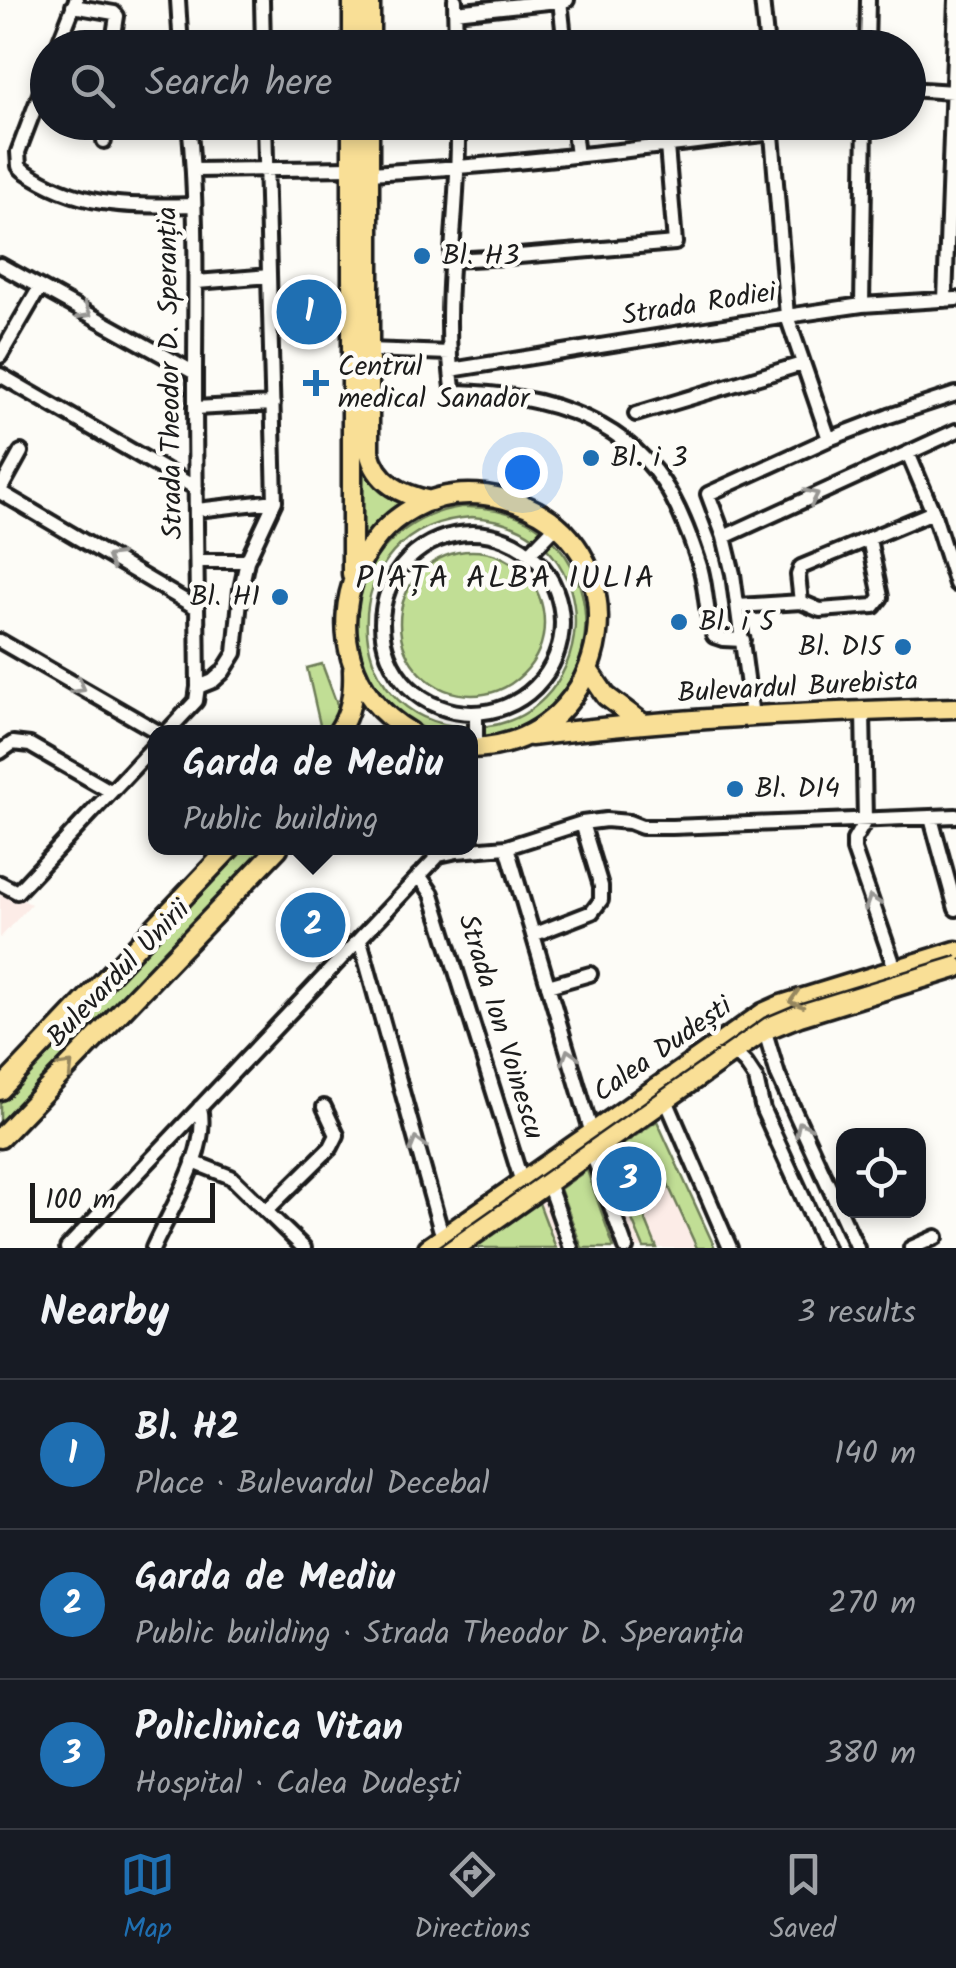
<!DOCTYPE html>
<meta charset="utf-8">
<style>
:root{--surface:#171b24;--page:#20242c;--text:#f1f3f6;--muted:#9ea1a6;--line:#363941;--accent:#1f6fb2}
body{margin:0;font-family:Kalam,sans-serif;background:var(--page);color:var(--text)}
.controls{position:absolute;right:30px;bottom:30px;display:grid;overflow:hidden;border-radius:20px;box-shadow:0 5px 15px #0003}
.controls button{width:90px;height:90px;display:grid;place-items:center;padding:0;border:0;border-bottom:2px solid var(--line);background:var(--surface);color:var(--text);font:50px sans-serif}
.scale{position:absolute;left:30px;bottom:25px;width:185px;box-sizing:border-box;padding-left:10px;border:5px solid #1c1c1c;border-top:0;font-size:28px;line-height:35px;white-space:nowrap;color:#1c1c1c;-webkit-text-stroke:8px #fdfcf7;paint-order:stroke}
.you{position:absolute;left:522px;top:472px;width:35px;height:35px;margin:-25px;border:8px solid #fff;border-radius:50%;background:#1a73e8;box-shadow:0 0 0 15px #1a73e833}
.badge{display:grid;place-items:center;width:65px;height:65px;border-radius:50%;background:var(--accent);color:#fff;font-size:32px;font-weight:700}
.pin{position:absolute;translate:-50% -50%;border:5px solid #fff;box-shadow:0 2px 10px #0006}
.popup{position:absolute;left:148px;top:725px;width:330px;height:130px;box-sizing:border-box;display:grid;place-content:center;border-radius:20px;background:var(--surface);filter:drop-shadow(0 2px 8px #0005);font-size:32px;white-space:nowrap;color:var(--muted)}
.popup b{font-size:38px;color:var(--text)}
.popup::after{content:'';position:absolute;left:50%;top:100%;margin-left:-20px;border:20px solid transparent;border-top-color:var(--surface)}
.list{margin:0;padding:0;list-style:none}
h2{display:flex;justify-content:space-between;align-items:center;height:130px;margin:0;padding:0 40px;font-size:42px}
h2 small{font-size:32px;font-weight:400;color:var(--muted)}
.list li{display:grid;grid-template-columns:65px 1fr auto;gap:30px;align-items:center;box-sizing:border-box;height:150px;padding:0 40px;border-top:2px solid var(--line)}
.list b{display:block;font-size:38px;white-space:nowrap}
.list p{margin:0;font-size:32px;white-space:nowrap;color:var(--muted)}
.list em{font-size:32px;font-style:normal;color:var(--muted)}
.icon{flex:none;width:55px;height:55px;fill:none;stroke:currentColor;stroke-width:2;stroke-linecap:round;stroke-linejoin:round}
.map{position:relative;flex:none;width:956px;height:1248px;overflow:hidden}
.search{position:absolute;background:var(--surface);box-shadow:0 5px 15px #0003;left:30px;right:30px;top:30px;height:110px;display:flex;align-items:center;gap:25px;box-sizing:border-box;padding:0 35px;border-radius:55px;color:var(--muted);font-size:38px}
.sheet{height:580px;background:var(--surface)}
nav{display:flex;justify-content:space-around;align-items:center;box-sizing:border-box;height:140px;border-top:2px solid var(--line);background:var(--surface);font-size:28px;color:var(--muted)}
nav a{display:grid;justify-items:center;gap:5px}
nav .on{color:var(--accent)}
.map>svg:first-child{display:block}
.built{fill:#fcece7}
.green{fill:#c1de95;stroke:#6e7d58;stroke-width:2.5;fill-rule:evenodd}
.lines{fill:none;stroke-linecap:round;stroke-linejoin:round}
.minor-casing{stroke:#1c1c1c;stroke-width:20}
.major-casing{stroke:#1c1c1c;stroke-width:25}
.minor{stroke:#fdfcf7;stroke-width:12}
.major{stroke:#f9df96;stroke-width:18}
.tram{stroke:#1c1c1c;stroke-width:2.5}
.oneway{stroke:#989794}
.oneway2{stroke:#96875f}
.poi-dot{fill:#1f6fb2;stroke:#fdfcf7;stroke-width:4}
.labels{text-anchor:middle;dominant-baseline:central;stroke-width:9;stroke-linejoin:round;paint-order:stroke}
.poi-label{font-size:28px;fill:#1c1c1c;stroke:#fdfcf7;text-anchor:start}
.street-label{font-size:28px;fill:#1c1c1c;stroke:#fdfcf7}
.quarter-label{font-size:32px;letter-spacing:2.5px;fill:#1c1c1c;stroke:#fdfcf7}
</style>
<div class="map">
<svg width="956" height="1248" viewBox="0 0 956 1248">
<rect width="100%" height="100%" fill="#fdfcf7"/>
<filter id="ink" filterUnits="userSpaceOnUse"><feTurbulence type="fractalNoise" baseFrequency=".01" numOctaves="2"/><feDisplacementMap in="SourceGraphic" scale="20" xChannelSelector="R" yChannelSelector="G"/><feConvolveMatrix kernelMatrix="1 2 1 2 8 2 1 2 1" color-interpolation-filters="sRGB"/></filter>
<g filter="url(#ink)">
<path class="built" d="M 0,889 L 31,904 L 0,938 Z
M 657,1121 L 715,1248 L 475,1248 Z"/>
<path class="green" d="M 361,473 L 366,473 C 374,490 387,498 405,505 L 382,521 L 362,539 Z
M 461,507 C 620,501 630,730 471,738 L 470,732 C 460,732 449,734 439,732 C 422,730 404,718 392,706 C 317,636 364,521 461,507 ZM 472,517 C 619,526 601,733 466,727 C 334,721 331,525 472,517 Z
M400 623a72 72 0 1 1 144 0a72 72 0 1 1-144 0Z
M 322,664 L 338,707 L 338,715 L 330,732 L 320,725 L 307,668 Z
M 246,848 L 268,848 L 0,1125 L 0,1103 Z
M 657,1121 L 715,1248 L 697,1248 L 657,1161 L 651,1155 L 621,1146 Z
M 587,1170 L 614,1248 L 582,1248 L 560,1189 Z
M 629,1179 L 657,1248 L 644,1248 L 617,1184 Z
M 539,1203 L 556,1248 L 475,1248 Z"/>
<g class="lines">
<g class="minor-casing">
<path id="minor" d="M 178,0 L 181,48
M 262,0 L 263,48
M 455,0 L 456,48
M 560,0 L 565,48
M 762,0 L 767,48
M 73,6 L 114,13 L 117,16 L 112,48
M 455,12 L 567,0
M 57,48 L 76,0
M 867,48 L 868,0
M 48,73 L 18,152 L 19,166 L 23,170 C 80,209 129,206 194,205
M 908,89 L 953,92
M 104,122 L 104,141
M 458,122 C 460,210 441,300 453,388 L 458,392 C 534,394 618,414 663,482 C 679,506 689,533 698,560 C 707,584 705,616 714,636 L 723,639 L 743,640
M 573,122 L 577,156
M 771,122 L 787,316 L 829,439
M 194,170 L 352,168
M 369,173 C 504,166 637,149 771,133
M 451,260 L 507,257 L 675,243 L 667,146
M 0,265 L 195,373
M 197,282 L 269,276
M 945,300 L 956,0
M 862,305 L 865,122
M 368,350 L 450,353
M 0,356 L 40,287
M 451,370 L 787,316 L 862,305 L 956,299
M 0,375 L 196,488
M 195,408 L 273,404
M 636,414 L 802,364
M 908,453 L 933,512 L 956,584
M 0,490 L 21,452
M 0,492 L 197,608
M 197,510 L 275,501
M382 623a90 90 0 1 1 180 0a90 90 0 1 1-180 0Z
M 724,537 L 956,431
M 530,553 L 556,526
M 197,561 L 247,561
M 801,602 L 798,575 L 801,567 L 933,512
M 738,606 L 801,602 L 820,610 L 874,606 L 881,597 L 869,539
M 0,641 L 158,732
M 198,687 L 213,681 L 223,672 L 235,653 L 241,589 L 247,561 L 275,501 L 265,122
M 863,711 L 865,821 L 854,840 L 854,850 L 892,960 L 895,978
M 476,713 L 476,748
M 752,716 L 733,574 L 724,537 L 708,494 L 829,439 L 889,416 L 956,394
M 167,732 L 196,701 L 198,687 C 197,585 195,484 195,382 C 195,295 198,209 189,122
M 0,752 L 13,743 L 30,745 L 110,791
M 931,818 L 956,909
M 507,847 L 593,1137
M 419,875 L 432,894 L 524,1189
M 0,883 L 17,892 L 156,744
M 533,935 L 592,912 L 601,900 L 601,886 L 582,823
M 360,940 L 440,1228 L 446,1241
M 548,986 L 590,974
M 763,1025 L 778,1075 L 857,1248
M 731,1049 L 746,1064 L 756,1079 L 763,1110 L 826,1248
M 666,1100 L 730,1248
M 592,1153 L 626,1248
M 193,1162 L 231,1177 L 304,1248
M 548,1183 L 571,1248
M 267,1210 L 331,1147 L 337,1135 L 324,1107
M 67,1248 L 439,855 L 457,851 L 507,847 L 582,823 L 606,820 L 629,822 L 642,827 L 672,827 L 956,816
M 153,1248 C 171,1208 210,1151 200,1107
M 911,1248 L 936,1237"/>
</g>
<g class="major-casing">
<path id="major" d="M 353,48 L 353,0
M 370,48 L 370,0
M 352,122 L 352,574
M 369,122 L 369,451 C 376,483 402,495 431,501
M 589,671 L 606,696 L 642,723
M 338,732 C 351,713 354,693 353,670
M 410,732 C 283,656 362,461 505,499 C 648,536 618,746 470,748
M 531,736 C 672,718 814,712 956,708
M 0,1090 L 230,848
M 0,1138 L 278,848
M 428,1248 L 763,1013 L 781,1005 L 956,951
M 455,1248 L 765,1030 L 800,1016 L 956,968"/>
</g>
<use href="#minor" class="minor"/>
<use href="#major" class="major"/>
<path class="tram" d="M 437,1248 L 764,1018 L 795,1005 L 956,956"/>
</g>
<defs><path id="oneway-chevron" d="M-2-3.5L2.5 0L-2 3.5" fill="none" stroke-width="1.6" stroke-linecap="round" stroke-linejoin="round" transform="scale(2.5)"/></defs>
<g class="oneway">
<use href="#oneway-chevron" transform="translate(85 312) rotate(29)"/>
<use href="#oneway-chevron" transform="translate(812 496) rotate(-25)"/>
<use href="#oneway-chevron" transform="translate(113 559) rotate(-149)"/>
<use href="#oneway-chevron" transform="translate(79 687) rotate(30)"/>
<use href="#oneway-chevron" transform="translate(872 902) rotate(-109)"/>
<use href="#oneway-chevron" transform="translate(569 1056) rotate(-107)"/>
<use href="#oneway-chevron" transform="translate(802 1128) rotate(-115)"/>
<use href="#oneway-chevron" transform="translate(417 1144) rotate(-106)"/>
</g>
<g class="oneway2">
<use href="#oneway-chevron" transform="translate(796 1000) rotate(163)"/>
<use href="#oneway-chevron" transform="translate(67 1068) rotate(-46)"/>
</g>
</g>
<g class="poi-dot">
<circle cx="422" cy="256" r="10"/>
<path d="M311 368h10v10h10v10h-10v10h-10v-10h-10v-10h10z"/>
<circle cx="591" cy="458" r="10"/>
<circle cx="280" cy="597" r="10"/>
<circle cx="679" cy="622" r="10"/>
<circle cx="903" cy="647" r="10"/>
<circle cx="735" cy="789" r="10"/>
</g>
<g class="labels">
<g class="poi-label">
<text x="442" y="256">Bl. H3</text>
<text x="338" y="367">Centrul<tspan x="338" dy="32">medical Sanador</tspan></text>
<text x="611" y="458">Bl. i 3</text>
<text x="260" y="597" text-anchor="end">Bl. H1</text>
<text x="699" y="622">Bl. i 5</text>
<text x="883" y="647" text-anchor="end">Bl. D15</text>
<text x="755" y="789">Bl. D14</text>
</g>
<g class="street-label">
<text transform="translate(699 305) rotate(-9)">Strada Rodiei</text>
<text transform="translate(171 373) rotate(-91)">Strada Theodor D. Speranția</text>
<text transform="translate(798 688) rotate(-3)">Bulevardul Burebista</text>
<text transform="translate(119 974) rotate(-46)">Bulevardul Unirii</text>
<text transform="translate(500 1027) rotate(73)">Strada Ion Voinescu</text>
<text transform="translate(663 1050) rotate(-35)">Calea Dudești</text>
</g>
<g class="quarter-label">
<text x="506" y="579">PIAȚA ALBA IULIA</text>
</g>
</g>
</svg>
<div class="controls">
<button><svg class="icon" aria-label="locate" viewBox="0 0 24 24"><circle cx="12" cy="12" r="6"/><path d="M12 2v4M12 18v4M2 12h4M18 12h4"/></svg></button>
</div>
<div class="scale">100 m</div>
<div class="you"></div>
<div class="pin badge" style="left:309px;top:312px">1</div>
<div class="pin badge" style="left:313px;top:925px">2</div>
<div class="popup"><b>Garda de Mediu</b>Public building</div>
<div class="pin badge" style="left:629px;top:1179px">3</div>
<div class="search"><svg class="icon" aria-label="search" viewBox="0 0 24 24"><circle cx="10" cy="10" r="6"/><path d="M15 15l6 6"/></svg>Search here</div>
</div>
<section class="sheet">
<h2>Nearby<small>3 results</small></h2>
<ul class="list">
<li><span class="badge">1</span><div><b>Bl. H2</b><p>Place · Bulevardul Decebal</p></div><em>140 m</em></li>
<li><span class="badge">2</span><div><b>Garda de Mediu</b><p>Public building · Strada Theodor D. Speranția</p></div><em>270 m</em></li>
<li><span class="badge">3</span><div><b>Policlinica Vitan</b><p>Hospital · Calea Dudești</p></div><em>380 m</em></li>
</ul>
</section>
<nav>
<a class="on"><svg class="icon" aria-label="map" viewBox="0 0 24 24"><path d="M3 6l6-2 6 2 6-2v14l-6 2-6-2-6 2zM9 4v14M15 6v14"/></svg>Map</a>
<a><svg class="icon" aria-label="directions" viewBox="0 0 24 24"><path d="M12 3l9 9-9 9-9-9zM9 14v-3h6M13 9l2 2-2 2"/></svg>Directions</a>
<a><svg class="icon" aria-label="saved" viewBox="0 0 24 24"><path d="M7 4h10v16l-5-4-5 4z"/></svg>Saved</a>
</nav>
